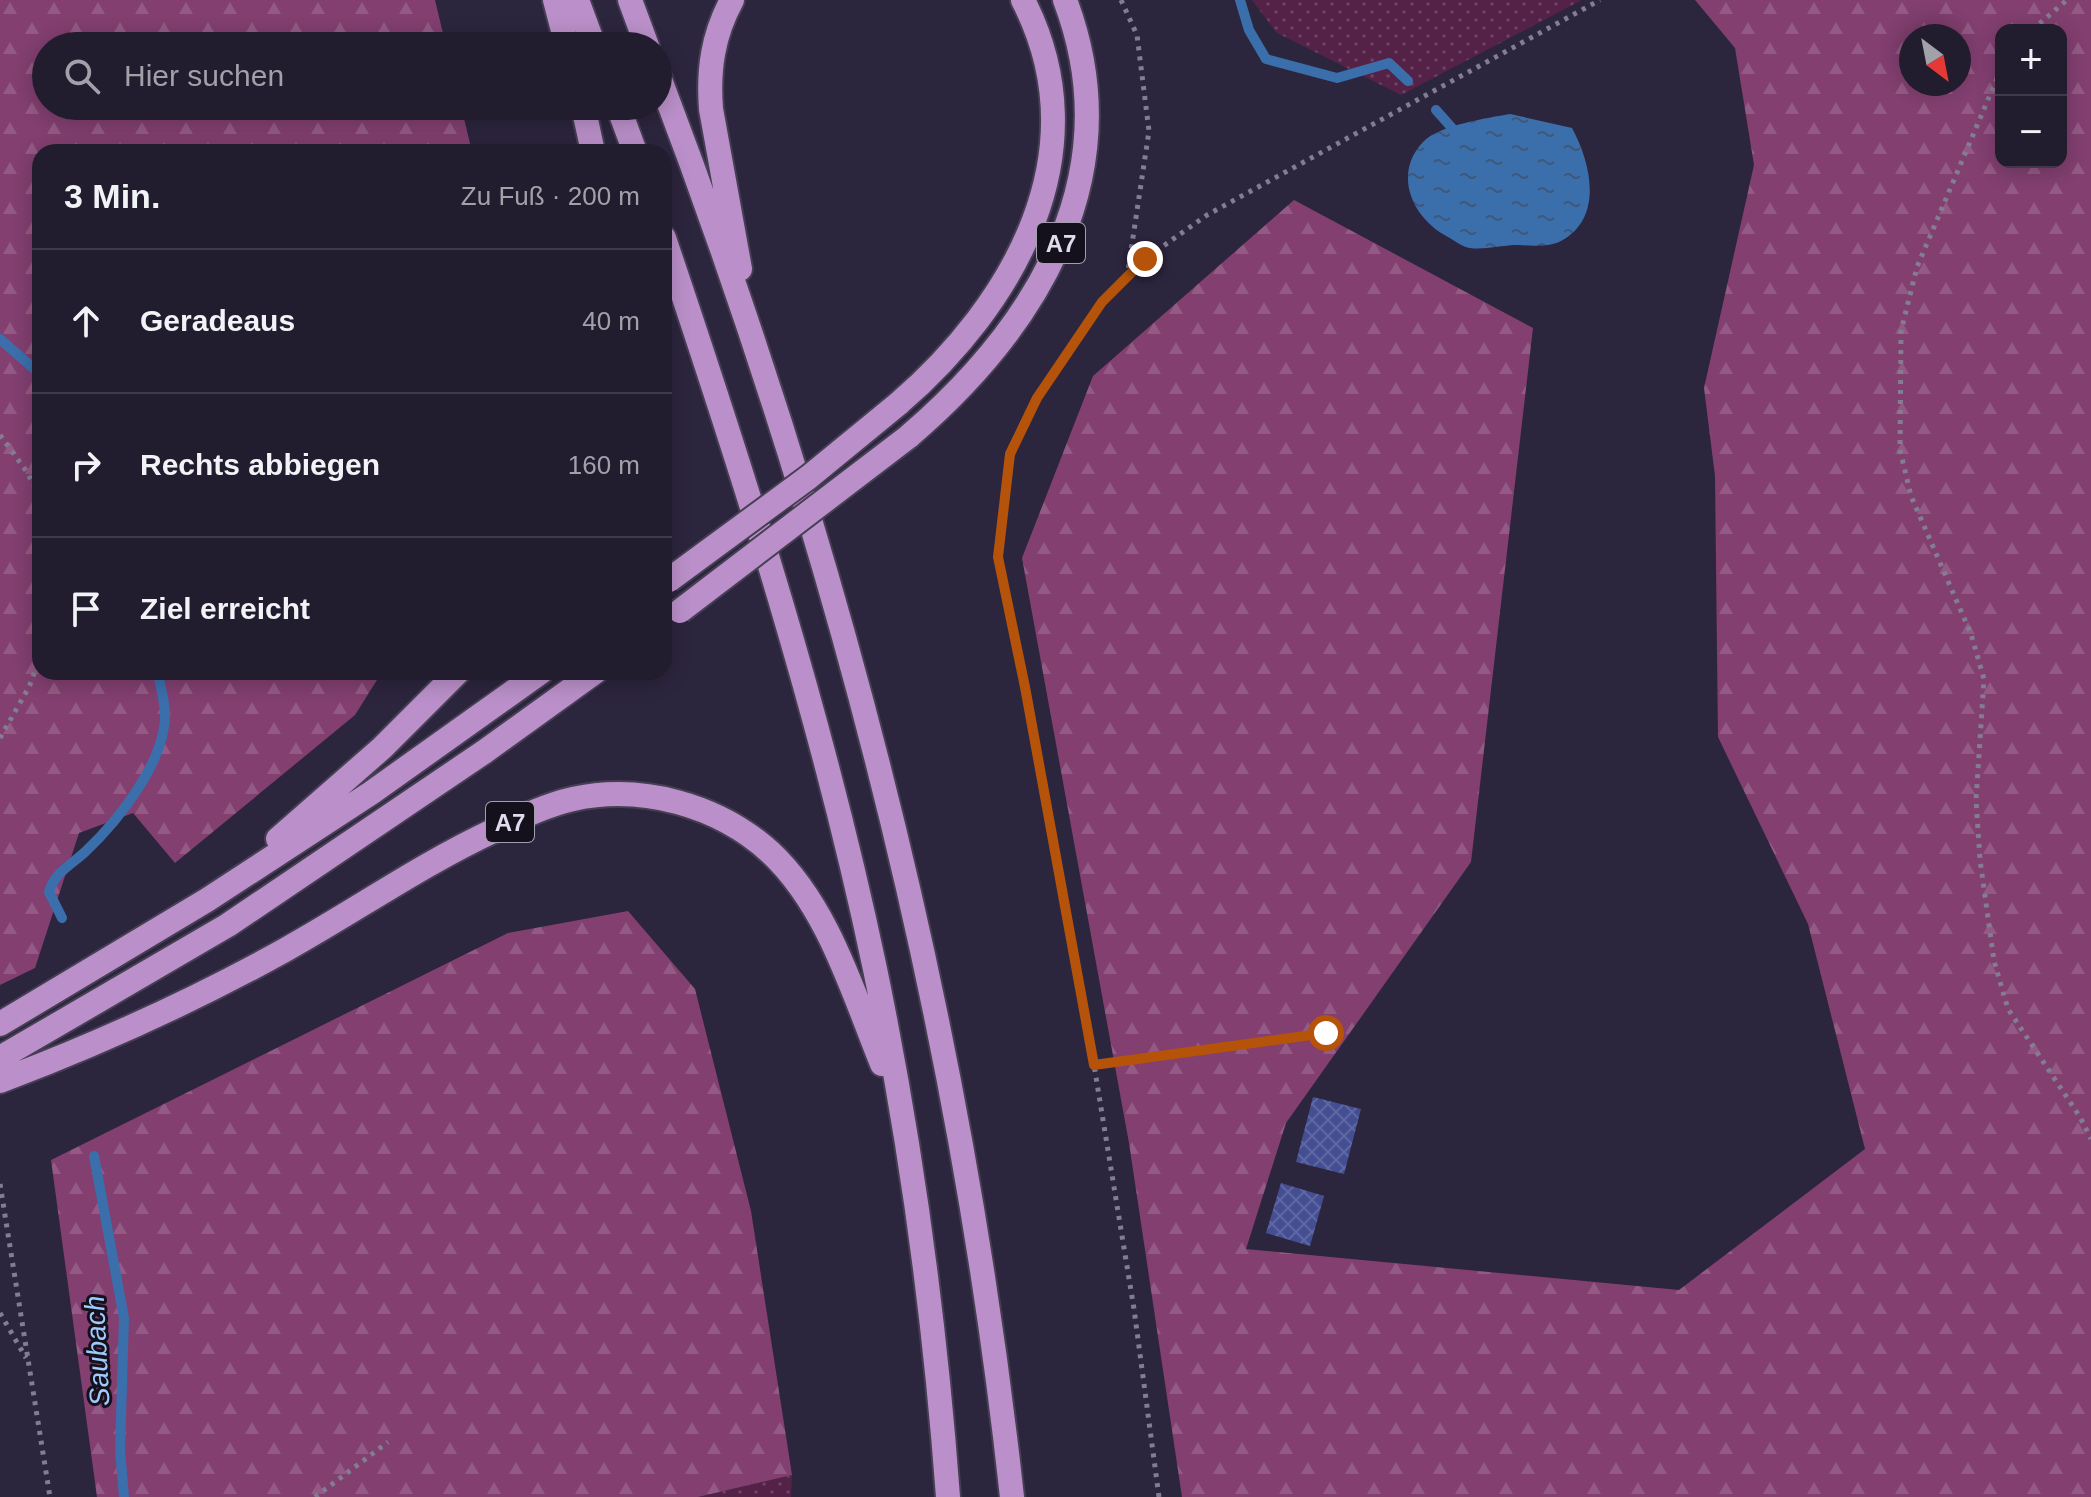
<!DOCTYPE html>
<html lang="de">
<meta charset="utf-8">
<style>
:root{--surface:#211c2e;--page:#292536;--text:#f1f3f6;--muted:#a2a1aa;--line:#3e3a4a}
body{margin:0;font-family:Arial,sans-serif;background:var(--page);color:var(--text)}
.controls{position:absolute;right:24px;top:24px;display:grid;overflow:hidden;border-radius:16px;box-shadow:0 4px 20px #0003}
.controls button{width:72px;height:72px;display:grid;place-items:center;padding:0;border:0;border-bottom:2px solid var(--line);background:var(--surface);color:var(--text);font:40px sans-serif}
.compass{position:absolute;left:1899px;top:24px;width:72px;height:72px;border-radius:50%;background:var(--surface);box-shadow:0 4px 20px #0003;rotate:148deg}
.stop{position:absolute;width:24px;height:24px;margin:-18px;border:6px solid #b45309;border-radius:50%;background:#fff}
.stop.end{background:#b45309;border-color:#fff;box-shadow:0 2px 8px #0008}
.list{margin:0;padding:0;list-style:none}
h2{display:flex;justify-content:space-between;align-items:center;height:104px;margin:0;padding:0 32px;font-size:34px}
h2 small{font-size:26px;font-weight:400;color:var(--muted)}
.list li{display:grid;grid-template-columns:52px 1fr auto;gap:24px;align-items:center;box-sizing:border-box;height:144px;padding:0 32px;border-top:2px solid var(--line)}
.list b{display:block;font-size:30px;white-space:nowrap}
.list em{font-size:26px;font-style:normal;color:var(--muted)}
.icon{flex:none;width:44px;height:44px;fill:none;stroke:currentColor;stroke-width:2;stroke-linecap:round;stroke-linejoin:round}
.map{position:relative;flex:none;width:2091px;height:1497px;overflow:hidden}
.search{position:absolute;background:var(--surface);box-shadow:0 4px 20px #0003;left:32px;top:32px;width:640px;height:88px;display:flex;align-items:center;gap:20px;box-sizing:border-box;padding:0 28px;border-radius:44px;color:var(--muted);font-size:30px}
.panel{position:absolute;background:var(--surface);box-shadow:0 4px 20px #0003;left:32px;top:144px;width:640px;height:536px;border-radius:24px}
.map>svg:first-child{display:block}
.grass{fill:url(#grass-dots)}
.forest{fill:url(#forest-firs);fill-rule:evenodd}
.water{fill:url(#water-ripples)}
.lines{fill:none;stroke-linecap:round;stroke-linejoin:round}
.stream{stroke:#3b6fac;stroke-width:10}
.building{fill:url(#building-cross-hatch)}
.motorway-casing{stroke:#463f54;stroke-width:28}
.path{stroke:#827d92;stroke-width:5;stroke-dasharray:4 6;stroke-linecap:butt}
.motorway{stroke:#bb90ca;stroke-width:24}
.motorway-bridge-casing{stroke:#463f54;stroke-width:28;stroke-linecap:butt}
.motorway-bridge{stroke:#bb90ca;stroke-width:24}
.route{stroke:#b45309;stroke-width:10}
.labels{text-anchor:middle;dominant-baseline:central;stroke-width:6;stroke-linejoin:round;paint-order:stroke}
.shield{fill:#14111c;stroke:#a39fae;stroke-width:2}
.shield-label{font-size:24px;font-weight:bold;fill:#e0dced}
.water-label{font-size:28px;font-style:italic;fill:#a0cafd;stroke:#14111c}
</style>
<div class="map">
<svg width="2091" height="1497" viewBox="0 0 2091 1497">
<defs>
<pattern id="grass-dots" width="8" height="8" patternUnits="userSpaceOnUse" patternTransform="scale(2)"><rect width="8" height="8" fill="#542147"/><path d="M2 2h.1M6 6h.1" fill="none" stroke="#6c4162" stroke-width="1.8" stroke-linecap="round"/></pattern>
<pattern id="forest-firs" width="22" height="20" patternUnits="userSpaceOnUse" patternTransform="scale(2)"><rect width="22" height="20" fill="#823f70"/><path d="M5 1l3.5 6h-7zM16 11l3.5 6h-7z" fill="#935a85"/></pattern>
<pattern id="water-ripples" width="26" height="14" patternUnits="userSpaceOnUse" patternTransform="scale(2)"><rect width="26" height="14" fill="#3b6fac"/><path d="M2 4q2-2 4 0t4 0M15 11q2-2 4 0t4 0" fill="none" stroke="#3f587a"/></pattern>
<pattern id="building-cross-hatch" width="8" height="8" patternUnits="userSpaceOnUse" patternTransform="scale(2)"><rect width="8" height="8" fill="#444e92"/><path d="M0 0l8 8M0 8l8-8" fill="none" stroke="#5f67a2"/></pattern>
</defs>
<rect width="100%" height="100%" fill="#2c253e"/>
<path class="grass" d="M 1252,0 L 1582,0 L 1401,95 L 1277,33 Z
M 792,1475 L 791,1497 L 698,1497 Z"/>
<path class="forest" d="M 0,0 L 435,0 L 446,46 L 46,46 L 46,106 L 461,106 L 472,152 L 40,152 L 40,672 L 382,672 L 355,715 L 175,863 L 133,813 L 79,833 L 35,968 L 0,985 Z
M 1695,0 L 2091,0 L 2091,1497 L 1182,1497 L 1129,1143 L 1022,558 L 1093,376 L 1294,200 L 1533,328 L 1471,862 L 1286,1123 L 1246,1249 L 1679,1290 L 1865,1149 L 1808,924 L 1718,737 L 1715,476 L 1704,388 L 1754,165 L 1735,48 ZM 2001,30 L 2061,30 L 2061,162 L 2001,162 ZM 1959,36 L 1959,84 L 1911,84 L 1911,36 Z
M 628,911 L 695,989 L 751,1211 L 792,1475 L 698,1497 L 97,1497 L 51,1160 L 508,933 Z"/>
<path class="water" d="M 1510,114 L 1572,128 C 1591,163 1604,218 1561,241 C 1549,248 1526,245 1513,245 C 1499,246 1483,250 1470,248 C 1463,247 1455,241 1448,237 C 1413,219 1392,175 1423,142 C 1439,125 1488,118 1510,114 Z"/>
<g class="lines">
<path class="stream" d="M 1240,0 L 1249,30 L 1266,59 L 1337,78 L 1389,63 L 1408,81
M 1436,110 L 1452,128
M 0,339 L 40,374
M 62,918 L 49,892 C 54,873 71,865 85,852 C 118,821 165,762 165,715 C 165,701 160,686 158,672
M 94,1156 L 124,1318 L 120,1450 L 124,1497"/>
</g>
<path class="building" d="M 1313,1097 L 1361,1109 L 1344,1174 L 1296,1162 Z
M 1281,1183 L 1324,1196 L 1310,1246 L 1266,1233 Z"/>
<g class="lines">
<g class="motorway-casing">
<path id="motorway" d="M 555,0 L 567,46
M 577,0 L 594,46
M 630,0 L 647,46
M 732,0 C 713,35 708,69 711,109 L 740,269
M 658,74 C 832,531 959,1010 1012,1497
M 583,106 L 593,152
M 618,106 L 635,152
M 664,238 C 745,478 823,721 875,969 C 911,1143 935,1320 948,1497
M 898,404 C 1015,303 1101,152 1023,0
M 908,437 C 1038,326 1131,174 1065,0
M 278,839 L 382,748 L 458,672
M 0,1024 L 207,900 L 371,793 L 541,672
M 0,1058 L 228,925 L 484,752 L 595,672
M 0,1081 C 98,1044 193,1001 285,950 C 355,911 422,864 495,830 C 520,818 546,805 573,799 C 642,784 718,805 770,852 C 828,906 853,993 882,1064"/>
</g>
<path class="path" d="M 1121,0 L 1137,35 L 1149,131 L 1127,277
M 2032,30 L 2067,0
M 2001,69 L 1917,267 L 1901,331 L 1900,450 L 1911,496 L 1971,634 L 1984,679 L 1976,800 L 1980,860 L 1994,961 L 2008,1009 L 2080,1117 L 2091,1139
M 0,435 L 27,472 L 40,497
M 0,738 L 29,687 L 40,658
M 1094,1065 L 1326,1033
M 0,1184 L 50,1497
M 0,1313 L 26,1358
M 315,1497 L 388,1442
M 1159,1497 L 1134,1309 L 1094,1065 L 1025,687 L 998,557 L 1010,454 L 1037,398 L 1102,302 L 1145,259 L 1207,215 L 1600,0"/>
<use href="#motorway" class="motorway"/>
<g class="motorway-bridge-casing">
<path id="motorway-bridge" d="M 669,580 L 809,477 L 898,404
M 680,611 L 908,437"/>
</g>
<use href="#motorway-bridge" class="motorway-bridge"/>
</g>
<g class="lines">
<path class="route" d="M 1145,259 L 1102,302 L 1037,398 L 1010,454 L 998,557 L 1025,687 L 1094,1065 L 1326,1033"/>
</g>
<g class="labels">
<g class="shield">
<rect x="1037" y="223" width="48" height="40" rx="6"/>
<rect x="486" y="802" width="48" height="40" rx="6"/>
</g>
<g class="shield-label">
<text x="1061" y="243">A7</text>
<text x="510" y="822">A7</text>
</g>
<g class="water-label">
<text transform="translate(97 1351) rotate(-93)">Saubach</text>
</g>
</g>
</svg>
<div class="controls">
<button>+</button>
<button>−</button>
</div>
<svg class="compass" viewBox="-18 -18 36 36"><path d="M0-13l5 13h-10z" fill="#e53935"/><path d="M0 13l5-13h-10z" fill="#a2a1aa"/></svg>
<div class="stop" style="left:1326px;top:1033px"></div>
<div class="stop end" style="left:1145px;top:259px"></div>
<div class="search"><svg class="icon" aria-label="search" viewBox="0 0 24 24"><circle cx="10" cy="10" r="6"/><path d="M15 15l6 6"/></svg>Hier suchen</div>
<section class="panel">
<h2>3 Min.<small>Zu Fuß · 200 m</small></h2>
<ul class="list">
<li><svg class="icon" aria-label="ahead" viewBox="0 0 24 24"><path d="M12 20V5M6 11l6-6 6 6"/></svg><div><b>Geradeaus</b></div><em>40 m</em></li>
<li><svg class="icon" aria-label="right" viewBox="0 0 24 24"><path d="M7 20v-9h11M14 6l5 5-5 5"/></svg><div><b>Rechts abbiegen</b></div><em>160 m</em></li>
<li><svg class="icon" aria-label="arrive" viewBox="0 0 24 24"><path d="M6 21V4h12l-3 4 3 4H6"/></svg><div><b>Ziel erreicht</b></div></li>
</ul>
</section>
</div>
